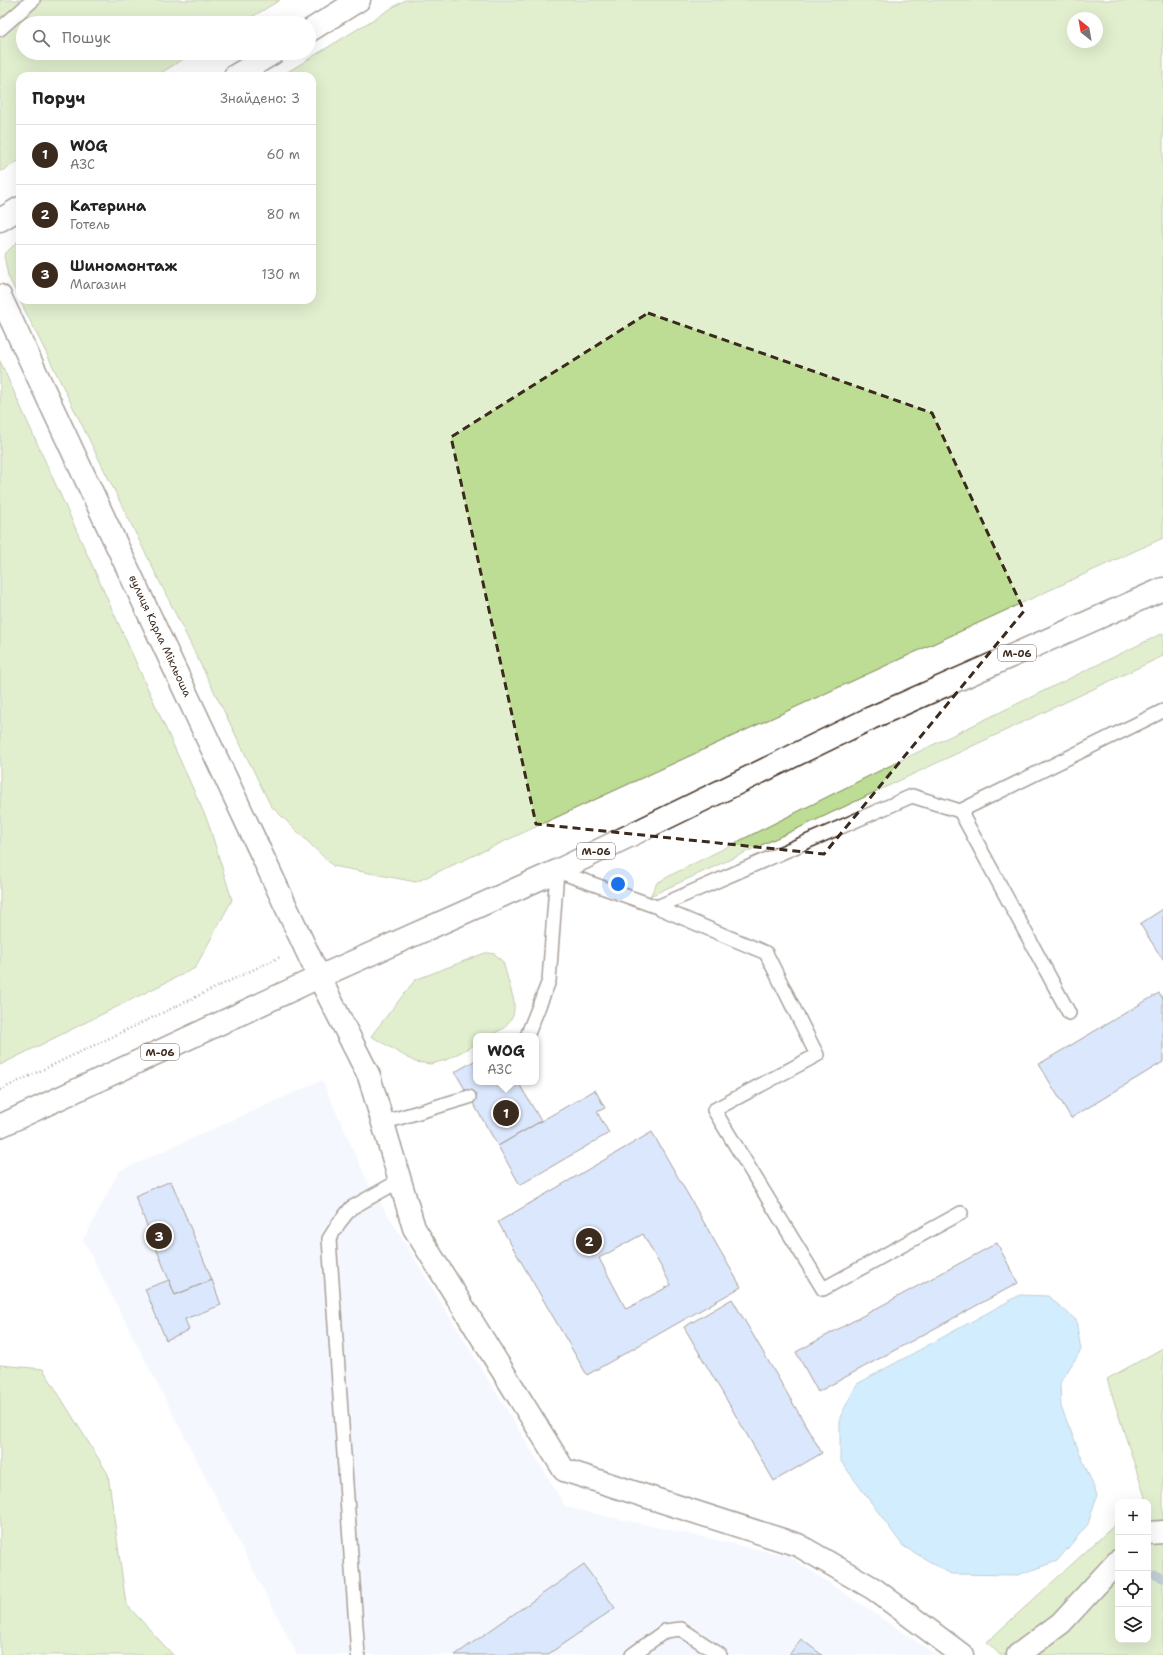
<!DOCTYPE html>
<html lang="uk">
<meta charset="utf-8">
<style>
:root{--surface:#fff;--page:#f2f2f2;--text:#222;--muted:#767676;--line:#e0e0e0;--accent:#3b2a1e}
body{margin:0;font-family:"Shantell Sans",sans-serif;background:var(--page);color:var(--text)}
.controls{position:absolute;right:12px;bottom:12px;display:grid;overflow:hidden;border-radius:8px;box-shadow:0 4px 16px #0002}
.controls button{width:36px;height:36px;display:grid;place-items:center;padding:0;border:0;border-bottom:1px solid var(--line);background:var(--surface);color:var(--text);font:20px sans-serif}
.compass{position:absolute;left:1067px;top:12px;width:36px;height:36px;border-radius:50%;background:var(--surface);box-shadow:0 4px 16px #0002;rotate:329deg}
.you{position:absolute;left:618px;top:884px;width:14px;height:14px;margin:-10px;border:3px solid #fff;border-radius:50%;background:#1a73e8;box-shadow:0 0 0 6px #1a73e833}
.badge{display:grid;place-items:center;width:26px;height:26px;border-radius:50%;background:var(--accent);color:#fff;font-size:13px;font-weight:700}
.pin{position:absolute;translate:-50% -50%;border:2px solid #fff;box-shadow:0 1px 4px #0006}
.popup{position:absolute;left:473px;top:1033px;width:66px;height:52px;box-sizing:border-box;display:grid;place-content:center;border-radius:8px;background:var(--surface);filter:drop-shadow(0 1px 3px #0005);font-size:13px;white-space:nowrap;color:var(--muted)}
.popup b{font-size:15px;color:var(--text)}
.popup::after{content:'';position:absolute;left:50%;top:100%;margin-left:-8px;border:8px solid transparent;border-top-color:var(--surface)}
.list{margin:0;padding:0;list-style:none}
h2{display:flex;justify-content:space-between;align-items:center;height:52px;margin:0;padding:0 16px;font-size:17px}
h2 small{font-size:13px;font-weight:400;color:var(--muted)}
.list li{display:grid;grid-template-columns:26px 1fr auto;gap:12px;align-items:center;box-sizing:border-box;height:60px;padding:0 16px;border-top:1px solid var(--line)}
.list b{display:block;font-size:15px;white-space:nowrap}
.list p{margin:0;font-size:13px;white-space:nowrap;color:var(--muted)}
.list em{font-size:13px;font-style:normal;color:var(--muted)}
.icon{flex:none;width:22px;height:22px;fill:none;stroke:currentColor;stroke-width:2;stroke-linecap:round;stroke-linejoin:round}
.map{position:relative;flex:none;width:1163px;height:1655px;overflow:hidden}
.search{position:absolute;background:var(--surface);box-shadow:0 4px 16px #0002;left:16px;top:16px;width:300px;height:44px;display:flex;align-items:center;gap:10px;box-sizing:border-box;padding:0 14px;border-radius:22px;color:var(--muted);font-size:15px}
.panel{position:absolute;background:var(--surface);box-shadow:0 4px 16px #0002;left:16px;top:72px;width:300px;height:232px;border-radius:12px}
.map>svg:first-child{display:block}
.built{fill:#e7effd}
.green{fill:#bddc94;stroke:#7c8359;fill-rule:evenodd}
.water{fill:#9cd8fd;stroke:#7592a4}
.lines{fill:none;stroke-linecap:round;stroke-linejoin:round}
.stream{stroke:#7592a4;stroke-width:9}
.building{fill:#b0cbf8;stroke:#3b2a1e;fill-rule:evenodd}
.service-casing{stroke:#3b2a1e;stroke-width:16}
.minor-casing{stroke:#3b2a1e;stroke-width:25}
.trunk-casing{stroke:#3b2a1e;stroke-width:25}
.path{stroke:#3b2a1e;stroke-width:2.5;stroke-dasharray:1 3;stroke-linecap:butt}
.service{stroke:#fff;stroke-width:13}
.minor{stroke:#fff;stroke-width:22}
.trunk{stroke:#fff;stroke-width:22}
.marked{fill:none;stroke:#3b2a1e;stroke-width:3;stroke-dasharray:8 5;stroke-linejoin:round}
.labels{text-anchor:middle;dominant-baseline:central;stroke-width:3;stroke-linejoin:round;paint-order:stroke}
.shield{fill:#fff;stroke:#766a62;stroke-width:1}
.shield-label{font-size:10px;font-weight:bold;fill:#3b2a1e}
.street-label{font-size:11px;fill:#3b2a1e;stroke:#fff}
</style>
<div class="map">
<svg width="1163" height="1655" viewBox="0 0 1163 1655">
<rect width="100%" height="100%" fill="#fff"/>
<filter id="ink" filterUnits="userSpaceOnUse"><feTurbulence type="fractalNoise" baseFrequency=".025" numOctaves="2"/><feDisplacementMap in="SourceGraphic" scale="8" xChannelSelector="R" yChannelSelector="G"/><feConvolveMatrix kernelMatrix="1 2 1 2 8 2 1 2 1" color-interpolation-filters="sRGB"/></filter>
<g filter="url(#ink)">
<path class="built" d="M 322,1080 L 368,1182 L 566,1507 L 789,1556 L 937,1655 L 297,1655 L 83,1240 L 119,1171 Z"/>
<path class="green" d="M 0,0 L 280,0 L 242,23 L 23,23 L 23,53 L 193,53 L 156,76 L 20,76 L 20,160 L 0,172 Z
M 405,0 L 1163,0 L 1163,538 L 416,882 L 333,866 L 271,806 L 8,276 L 4,255 L 20,239 L 20,300 L 312,300 L 312,76 L 281,76 ZM 1073,18 L 1097,18 L 1097,42 L 1073,42 Z
M 0,361 L 208,822 L 232,900 L 195,968 L 0,1065 Z
M 1163,633 L 1163,656 L 814,821 L 650,896 L 657,883 L 673,874 L 877,772 Z
M 485,953 L 490,953 L 495,954 L 503,962 L 514,1001 L 514,1009 L 513,1016 L 504,1028 L 489,1036 L 476,1036 L 476,1044 L 446,1060 L 431,1064 L 415,1062 L 371,1036 L 415,980 Z
M 1163,1348 L 1163,1655 L 1000,1655 L 987,1642 L 1118,1522 L 1118,1640 L 1148,1640 L 1148,1502 L 1140,1502 L 1145,1497 L 1107,1379 Z
M 0,1365 L 43,1369 L 108,1474 L 126,1604 L 173,1655 L 0,1655 Z"/>
<path class="water" d="M 1020,1295 L 1048,1296 L 1076,1320 L 1081,1350 L 1060,1383 L 1061,1407 L 1097,1495 L 1088,1524 L 1057,1561 L 1018,1575 L 951,1574 L 903,1546 L 840,1460 L 840,1417 L 857,1384 Z"/>
<g class="lines">
<path class="stream" d="M 1155,1575 L 1163,1578"/>
</g>
<path class="building" d="M 1163,909 L 1163,960 L 1140,924 Z
M 1159,993 L 1163,999 L 1163,1062 L 1071,1118 L 1039,1064 Z
M 476,1060 L 476,1082 L 518,1082 L 541,1121 L 498,1146 L 455,1072 Z
M 595,1090 L 605,1108 L 597,1112 L 609,1133 L 520,1185 L 498,1146 Z
M 652,1132 L 741,1287 L 587,1375 L 498,1222 ZM 643,1234 L 671,1285 L 626,1309 L 599,1258 Z
M 171,1181 L 212,1280 L 175,1295 L 135,1196 Z
M 997,1243 L 1018,1283 L 818,1392 L 796,1352 Z
M 169,1280 L 175,1295 L 212,1280 L 221,1305 L 185,1319 L 189,1330 L 166,1340 L 145,1289 Z
M 732,1299 L 822,1453 L 774,1481 L 684,1327 Z
M 584,1565 L 615,1608 L 547,1655 L 455,1655 Z
M 801,1639 L 822,1655 L 789,1655 Z"/>
<g class="lines">
<g class="service-casing">
<path id="service" d="M 0,29 L 33,0
M 960,811 L 1163,711
M 657,907 L 912,796 L 960,811 L 1069,1013
M 527,1036 L 549,981 L 557,871 L 657,907 L 766,953 L 817,1055 L 714,1110 L 823,1289 L 961,1213
M 382,1123 L 469,1097
M 358,1655 L 329,1239 L 339,1223 L 351,1208 L 399,1181
M 632,1655 L 665,1631 L 681,1629 L 720,1655"/>
</g>
<g class="minor-casing">
<path id="minor" d="M 309,31 L 359,0
M 235,76 L 273,53
M 0,220 L 20,208
M 0,296 L 319,977 L 369,1076 L 414,1228 L 564,1470 L 798,1545 L 874,1589 L 962,1655
M 1148,1533 L 1163,1532
M 1018,1655 L 1061,1623 L 1118,1561"/>
</g>
<g class="trunk-casing">
<path id="trunk" d="M 0,1126 L 319,977 L 557,871 L 871,718 L 1163,589"/>
</g>
<path class="path" d="M 0,1090 L 280,957"/>
<use href="#service" class="service"/>
<use href="#minor" class="minor"/>
<use href="#trunk" class="trunk"/>
</g>
</g>
<path d="M0 0H1163V1655H0ZM 648,313 L 932,413 L 1024,611 L 824,854 L 536,824 L 451,437 Z" fill="#fff" fill-opacity=".55" fill-rule="evenodd"/>
<path class="marked" d="M 648,313 L 932,413 L 1024,611 L 824,854 L 536,824 L 451,437 Z"/>
<g class="labels">
<g class="shield">
<rect x="998" y="645" width="38" height="16" rx="3"/>
<rect x="577" y="843" width="38" height="16" rx="3"/>
<rect x="141" y="1044" width="38" height="16" rx="3"/>
</g>
<g class="shield-label">
<text x="1017" y="653">М-06</text>
<text x="596" y="851">М-06</text>
<text x="160" y="1052">М-06</text>
</g>
<g class="street-label">
<text transform="translate(160 636) rotate(65)">вулиця Карла Мікльоша</text>
</g>
</g>
</svg>
<div class="controls">
<button>+</button>
<button>−</button>
<button><svg class="icon" aria-label="locate" viewBox="0 0 24 24"><circle cx="12" cy="12" r="6"/><path d="M12 2v4M12 18v4M2 12h4M18 12h4"/></svg></button>
<button><svg class="icon" aria-label="layers" viewBox="0 0 24 24"><path d="M12 4l9 5-9 5-9-5zM3 14l9 5 9-5"/></svg></button>
</div>
<svg class="compass" viewBox="-18 -18 36 36"><path d="M0-13l5 13h-10z" fill="#e53935"/><path d="M0 13l5-13h-10z" fill="#767676"/></svg>
<div class="you"></div>
<div class="pin badge" style="left:506px;top:1113px">1</div>
<div class="popup"><b>WOG</b>АЗС</div>
<div class="pin badge" style="left:589px;top:1241px">2</div>
<div class="pin badge" style="left:159px;top:1236px">3</div>
<div class="search"><svg class="icon" aria-label="search" viewBox="0 0 24 24"><circle cx="10" cy="10" r="6"/><path d="M15 15l6 6"/></svg>Пошук</div>
<section class="panel">
<h2>Поруч<small>Знайдено: 3</small></h2>
<ul class="list">
<li><span class="badge">1</span><div><b>WOG</b><p>АЗС</p></div><em>60 m</em></li>
<li><span class="badge">2</span><div><b>Катерина</b><p>Готель</p></div><em>80 m</em></li>
<li><span class="badge">3</span><div><b>Шиномонтаж</b><p>Магазин</p></div><em>130 m</em></li>
</ul>
</section>
</div>
